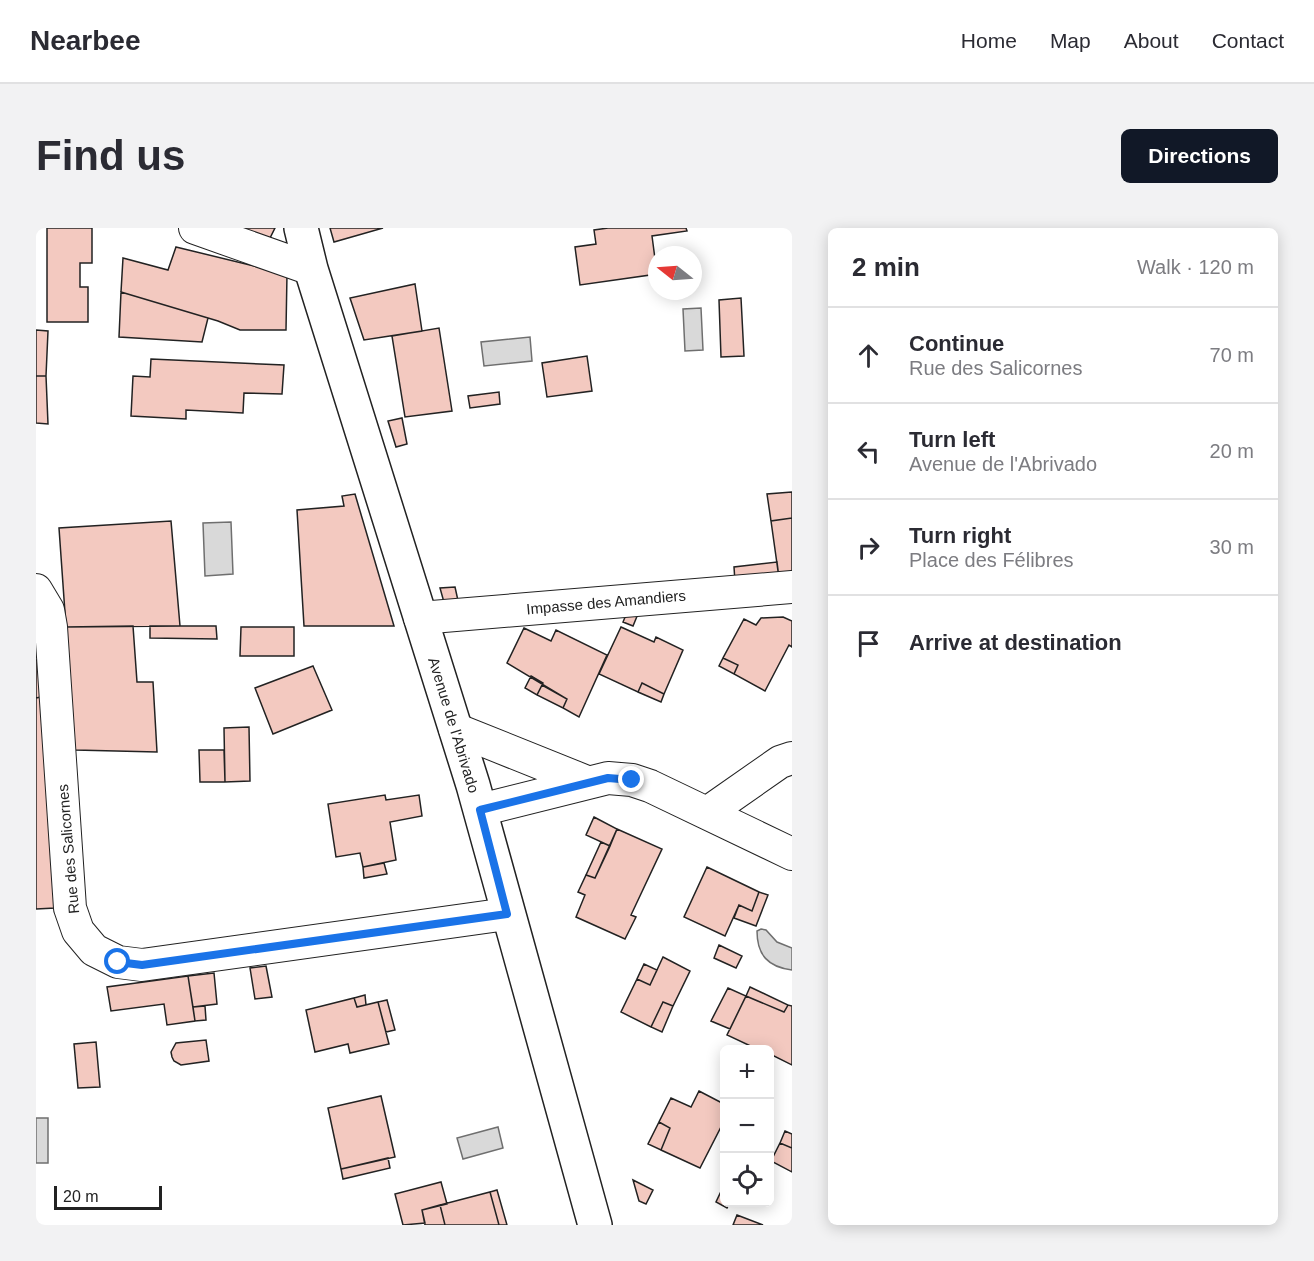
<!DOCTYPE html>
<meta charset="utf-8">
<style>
:root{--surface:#fff;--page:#f2f2f3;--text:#2b2b33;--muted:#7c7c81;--line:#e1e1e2;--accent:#111827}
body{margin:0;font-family:Arial,sans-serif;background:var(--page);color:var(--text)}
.controls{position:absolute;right:18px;bottom:18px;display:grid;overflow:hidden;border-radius:9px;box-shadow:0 3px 15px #0003}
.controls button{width:54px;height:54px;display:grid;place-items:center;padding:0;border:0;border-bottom:2px solid var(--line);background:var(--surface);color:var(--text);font:30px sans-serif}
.compass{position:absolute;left:612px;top:18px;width:54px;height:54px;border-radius:50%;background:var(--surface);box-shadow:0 3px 15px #0003;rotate:287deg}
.scale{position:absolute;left:18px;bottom:15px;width:108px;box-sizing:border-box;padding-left:6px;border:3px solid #222;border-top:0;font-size:16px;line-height:21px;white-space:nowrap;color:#222;-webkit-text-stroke:4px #fff;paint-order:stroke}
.stop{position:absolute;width:18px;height:18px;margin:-14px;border:4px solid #1a73e8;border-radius:50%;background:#fff}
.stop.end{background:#1a73e8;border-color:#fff;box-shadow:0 2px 6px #0008}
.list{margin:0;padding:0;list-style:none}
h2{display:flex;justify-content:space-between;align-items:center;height:78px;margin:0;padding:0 24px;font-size:26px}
h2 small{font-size:20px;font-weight:400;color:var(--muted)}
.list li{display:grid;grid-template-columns:39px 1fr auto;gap:18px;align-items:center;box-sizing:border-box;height:96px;padding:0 24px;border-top:2px solid var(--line)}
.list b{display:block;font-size:22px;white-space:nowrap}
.list p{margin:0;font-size:20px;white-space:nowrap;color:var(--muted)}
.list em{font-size:20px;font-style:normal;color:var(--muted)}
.icon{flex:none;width:33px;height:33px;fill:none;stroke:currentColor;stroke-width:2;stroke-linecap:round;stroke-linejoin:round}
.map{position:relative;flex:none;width:756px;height:997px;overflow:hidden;border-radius:9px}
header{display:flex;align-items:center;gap:36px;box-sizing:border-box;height:84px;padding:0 30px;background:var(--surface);border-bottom:2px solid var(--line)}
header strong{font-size:28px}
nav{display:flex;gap:33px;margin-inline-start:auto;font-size:21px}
.intro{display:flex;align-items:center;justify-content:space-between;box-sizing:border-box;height:144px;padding:0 36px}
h1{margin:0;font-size:42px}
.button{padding:15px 27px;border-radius:9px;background:var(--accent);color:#fff;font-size:21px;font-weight:700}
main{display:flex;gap:36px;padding:0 36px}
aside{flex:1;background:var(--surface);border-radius:9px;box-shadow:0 3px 15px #0003}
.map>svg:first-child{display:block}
.water{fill:#d9d9d9;stroke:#6f6f6f;stroke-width:1.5}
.building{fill:#f3c9c0;stroke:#222;stroke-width:1.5}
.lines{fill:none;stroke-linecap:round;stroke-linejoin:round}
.street-casing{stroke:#222;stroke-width:34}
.secondary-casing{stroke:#222;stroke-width:36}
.street{stroke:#fff;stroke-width:32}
.secondary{stroke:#fff;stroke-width:33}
.route{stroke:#1a73e8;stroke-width:8}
.labels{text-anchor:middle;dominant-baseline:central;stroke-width:4.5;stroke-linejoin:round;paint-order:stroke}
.street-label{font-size:15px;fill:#222;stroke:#fff}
</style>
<header>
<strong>Nearbee</strong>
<nav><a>Home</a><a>Map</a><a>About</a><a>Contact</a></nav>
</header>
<div class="intro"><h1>Find us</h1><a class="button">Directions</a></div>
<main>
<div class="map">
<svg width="756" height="997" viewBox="0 0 756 997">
<rect width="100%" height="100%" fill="#fff"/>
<path class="water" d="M 665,80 L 667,122 L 649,123 L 647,81 Z
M 494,109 L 496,133 L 448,138 L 445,114 Z
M 195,294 L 197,346 L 169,348 L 167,295 Z
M 725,701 L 730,702 L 741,714 L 756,720 L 756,742 C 732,739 721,727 721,703 Z
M 0,890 L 12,890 L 12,935 L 0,935 Z
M 462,899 L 467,920 L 427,931 L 421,910 Z"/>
<path class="building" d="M 11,0 L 56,0 L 56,35 L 44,35 L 44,59 L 52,59 L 52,94 L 11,94 Z
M 194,0 L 239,0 L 234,10 L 226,10 Z
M 294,0 L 347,0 L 298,14 Z
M 572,0 L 650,0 L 651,3 L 616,8 L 621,46 L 544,57 L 539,19 L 560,16 L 558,2 Z
M 140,19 L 251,46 L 250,102 L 204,102 L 182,93 L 85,64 L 87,30 L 132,42 Z
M 379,56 L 386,103 L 328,112 L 314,70 Z
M 85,64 L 172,90 L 166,114 L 83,109 Z
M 705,70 L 708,128 L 685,129 L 683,72 Z
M 403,100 L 416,183 L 369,189 L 356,108 Z
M 0,102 L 12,103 L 10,148 L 0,148 Z
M 551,128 L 556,163 L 511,169 L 506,135 Z
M 115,131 L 248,137 L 246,166 L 208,165 L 207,185 L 150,182 L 150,191 L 95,188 L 97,148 L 114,149 Z
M 0,148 L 10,148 L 12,196 L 0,195 Z
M 463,164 L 464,176 L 434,180 L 432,168 Z
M 366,190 L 371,216 L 360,219 L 352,193 Z
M 756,264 L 756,290 L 735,293 L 731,266 Z
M 319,266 L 358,398 L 268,398 L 261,282 L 308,278 L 306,268 Z
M 756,290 L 756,350 L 743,350 L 735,293 Z
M 135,293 L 144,398 L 30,399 L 23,300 Z
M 741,334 L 743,350 L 699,354 L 698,339 Z
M 419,359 L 423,377 L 409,378 L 404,360 Z
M 604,381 L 597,398 L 587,394 L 592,382 Z
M 747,389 L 756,393 L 756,419 L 753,417 L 729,463 L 698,446 L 702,437 L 687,430 L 708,391 L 720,397 L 725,390 Z
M 97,398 L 101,454 L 117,454 L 121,524 L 39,522 L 30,399 Z
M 114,398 L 180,398 L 181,411 L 114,410 Z
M 205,399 L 258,399 L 258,428 L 204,428 Z
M 585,399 L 618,414 L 620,409 L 647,422 L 628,466 L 606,455 L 602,464 L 563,446 Z
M 488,400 L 515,413 L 520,402 L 571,427 L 543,489 L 527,480 L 531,471 L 471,435 Z
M 687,430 L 702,437 L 698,446 L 683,438 Z
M 0,432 L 2,432 L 5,469 L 0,470 Z
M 277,438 L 296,482 L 237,506 L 219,460 Z
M 495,448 L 507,455 L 501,467 L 489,460 Z
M 606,455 L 628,466 L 625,474 L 602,464 Z
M 506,457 L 531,471 L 527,480 L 501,467 Z
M 5,469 L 19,680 L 0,681 L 0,470 Z
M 213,499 L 214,553 L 189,554 L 188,500 Z
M 163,522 L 188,522 L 189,554 L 164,554 Z
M 349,567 L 350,572 L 383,567 L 386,588 L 354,594 L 360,632 L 327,639 L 324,625 L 300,629 L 292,576 Z
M 558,589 L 581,601 L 574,618 L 550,607 Z
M 581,601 L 626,621 L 595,687 L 600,689 L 589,711 L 540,689 L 549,667 L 542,664 L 550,647 L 559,650 Z
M 565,614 L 574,618 L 559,650 L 550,647 Z
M 348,635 L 351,646 L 328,650 L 327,639 Z
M 671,639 L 723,664 L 716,683 L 703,677 L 689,708 L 648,689 Z
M 723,664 L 732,667 L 720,698 L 698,690 L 703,677 L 716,683 Z
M 683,717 L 706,728 L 700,740 L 678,730 Z
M 627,729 L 654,743 L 637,778 L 627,774 L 615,799 L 585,784 L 601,751 L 614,757 Z
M 608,736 L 621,742 L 614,757 L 601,751 Z
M 230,738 L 236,769 L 219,771 L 214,740 Z
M 178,745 L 181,776 L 157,779 L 152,748 Z
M 152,748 L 159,793 L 131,797 L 128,776 L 75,783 L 71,759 Z
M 714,759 L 752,777 L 748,784 L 710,768 Z
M 692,760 L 710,768 L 694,801 L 675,793 Z
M 329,767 L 330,777 L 321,779 L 318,770 Z
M 710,768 L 748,784 L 752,777 L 756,778 L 756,837 L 734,826 L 734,822 L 723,822 L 691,807 Z
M 318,770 L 321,779 L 342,774 L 353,816 L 314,825 L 312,816 L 279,824 L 270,782 Z
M 351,772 L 359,802 L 350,804 L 342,774 Z
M 627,774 L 637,778 L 626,804 L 615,799 Z
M 169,778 L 170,792 L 159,793 L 157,779 Z
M 170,812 L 173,833 L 145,837 L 138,833 L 136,829 L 135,824 L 140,815 Z
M 60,814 L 64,859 L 42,860 L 38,816 Z
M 663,863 L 688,876 L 688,893 L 664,940 L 625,922 L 634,900 L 623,894 L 635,870 L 655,879 Z
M 345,868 L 359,929 L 305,941 L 292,880 Z
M 623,894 L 634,900 L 625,922 L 612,916 Z
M 749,903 L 756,906 L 756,920 L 744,915 Z
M 744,915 L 756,920 L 756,944 L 735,933 Z
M 352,930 L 354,940 L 307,951 L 305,941 Z
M 597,952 L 617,962 L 610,976 L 603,973 Z
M 405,954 L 411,976 L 386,982 L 389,995 L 367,997 L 359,966 Z
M 688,957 L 688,974 L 694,974 L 691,980 L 680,974 Z
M 461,962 L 471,997 L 463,997 L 454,964 Z
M 454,964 L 463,997 L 409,997 L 404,977 Z
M 404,977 L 409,997 L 389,997 L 386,982 Z
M 701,987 L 727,997 L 697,997 Z"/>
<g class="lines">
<g class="street-casing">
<path id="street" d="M 159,0 L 275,41
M 0,362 L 12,382 L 15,399 L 34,680 L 42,703 L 58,722 L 82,734 L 106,737 L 471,686
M 384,390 L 756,359
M 419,501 L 551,554
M 444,582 L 572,550 L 596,552 L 614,558 L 756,626
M 671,585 L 744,534 L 756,530"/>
</g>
<g class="secondary-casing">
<path id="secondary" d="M 265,0 L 275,41 L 437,557 L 559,997"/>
</g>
<use href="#street" class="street"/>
<use href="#secondary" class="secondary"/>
</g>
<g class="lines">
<path class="route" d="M 82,734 L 106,737 L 471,686 L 444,582 L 572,550 L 596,552"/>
</g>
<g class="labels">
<g class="street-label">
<text transform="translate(570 374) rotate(-5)">Impasse des Amandiers</text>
<text transform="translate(418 497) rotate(73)">Avenue de l'Abrivado</text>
<text transform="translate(32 621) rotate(-95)">Rue des Salicornes</text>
</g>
</g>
</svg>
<div class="controls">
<button>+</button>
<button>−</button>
<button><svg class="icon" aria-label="locate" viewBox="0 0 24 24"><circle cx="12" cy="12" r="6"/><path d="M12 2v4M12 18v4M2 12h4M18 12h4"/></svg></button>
</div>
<svg class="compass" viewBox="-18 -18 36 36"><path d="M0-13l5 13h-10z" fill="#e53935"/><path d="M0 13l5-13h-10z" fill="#7c7c81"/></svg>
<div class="scale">20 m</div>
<div class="stop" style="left:82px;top:734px"></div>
<div class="stop end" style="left:596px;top:552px"></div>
</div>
<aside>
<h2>2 min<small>Walk · 120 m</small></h2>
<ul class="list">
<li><svg class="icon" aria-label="ahead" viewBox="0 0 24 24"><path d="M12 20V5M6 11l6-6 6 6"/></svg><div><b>Continue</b><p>Rue des Salicornes</p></div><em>70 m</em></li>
<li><svg class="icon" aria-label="left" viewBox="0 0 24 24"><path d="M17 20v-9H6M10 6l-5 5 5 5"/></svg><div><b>Turn left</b><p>Avenue de l'Abrivado</p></div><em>20 m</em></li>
<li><svg class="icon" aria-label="right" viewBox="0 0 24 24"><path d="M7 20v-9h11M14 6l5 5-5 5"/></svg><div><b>Turn right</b><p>Place des Félibres</p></div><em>30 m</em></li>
<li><svg class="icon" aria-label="arrive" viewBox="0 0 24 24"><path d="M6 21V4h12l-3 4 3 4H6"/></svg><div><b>Arrive at destination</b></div></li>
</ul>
</aside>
</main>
